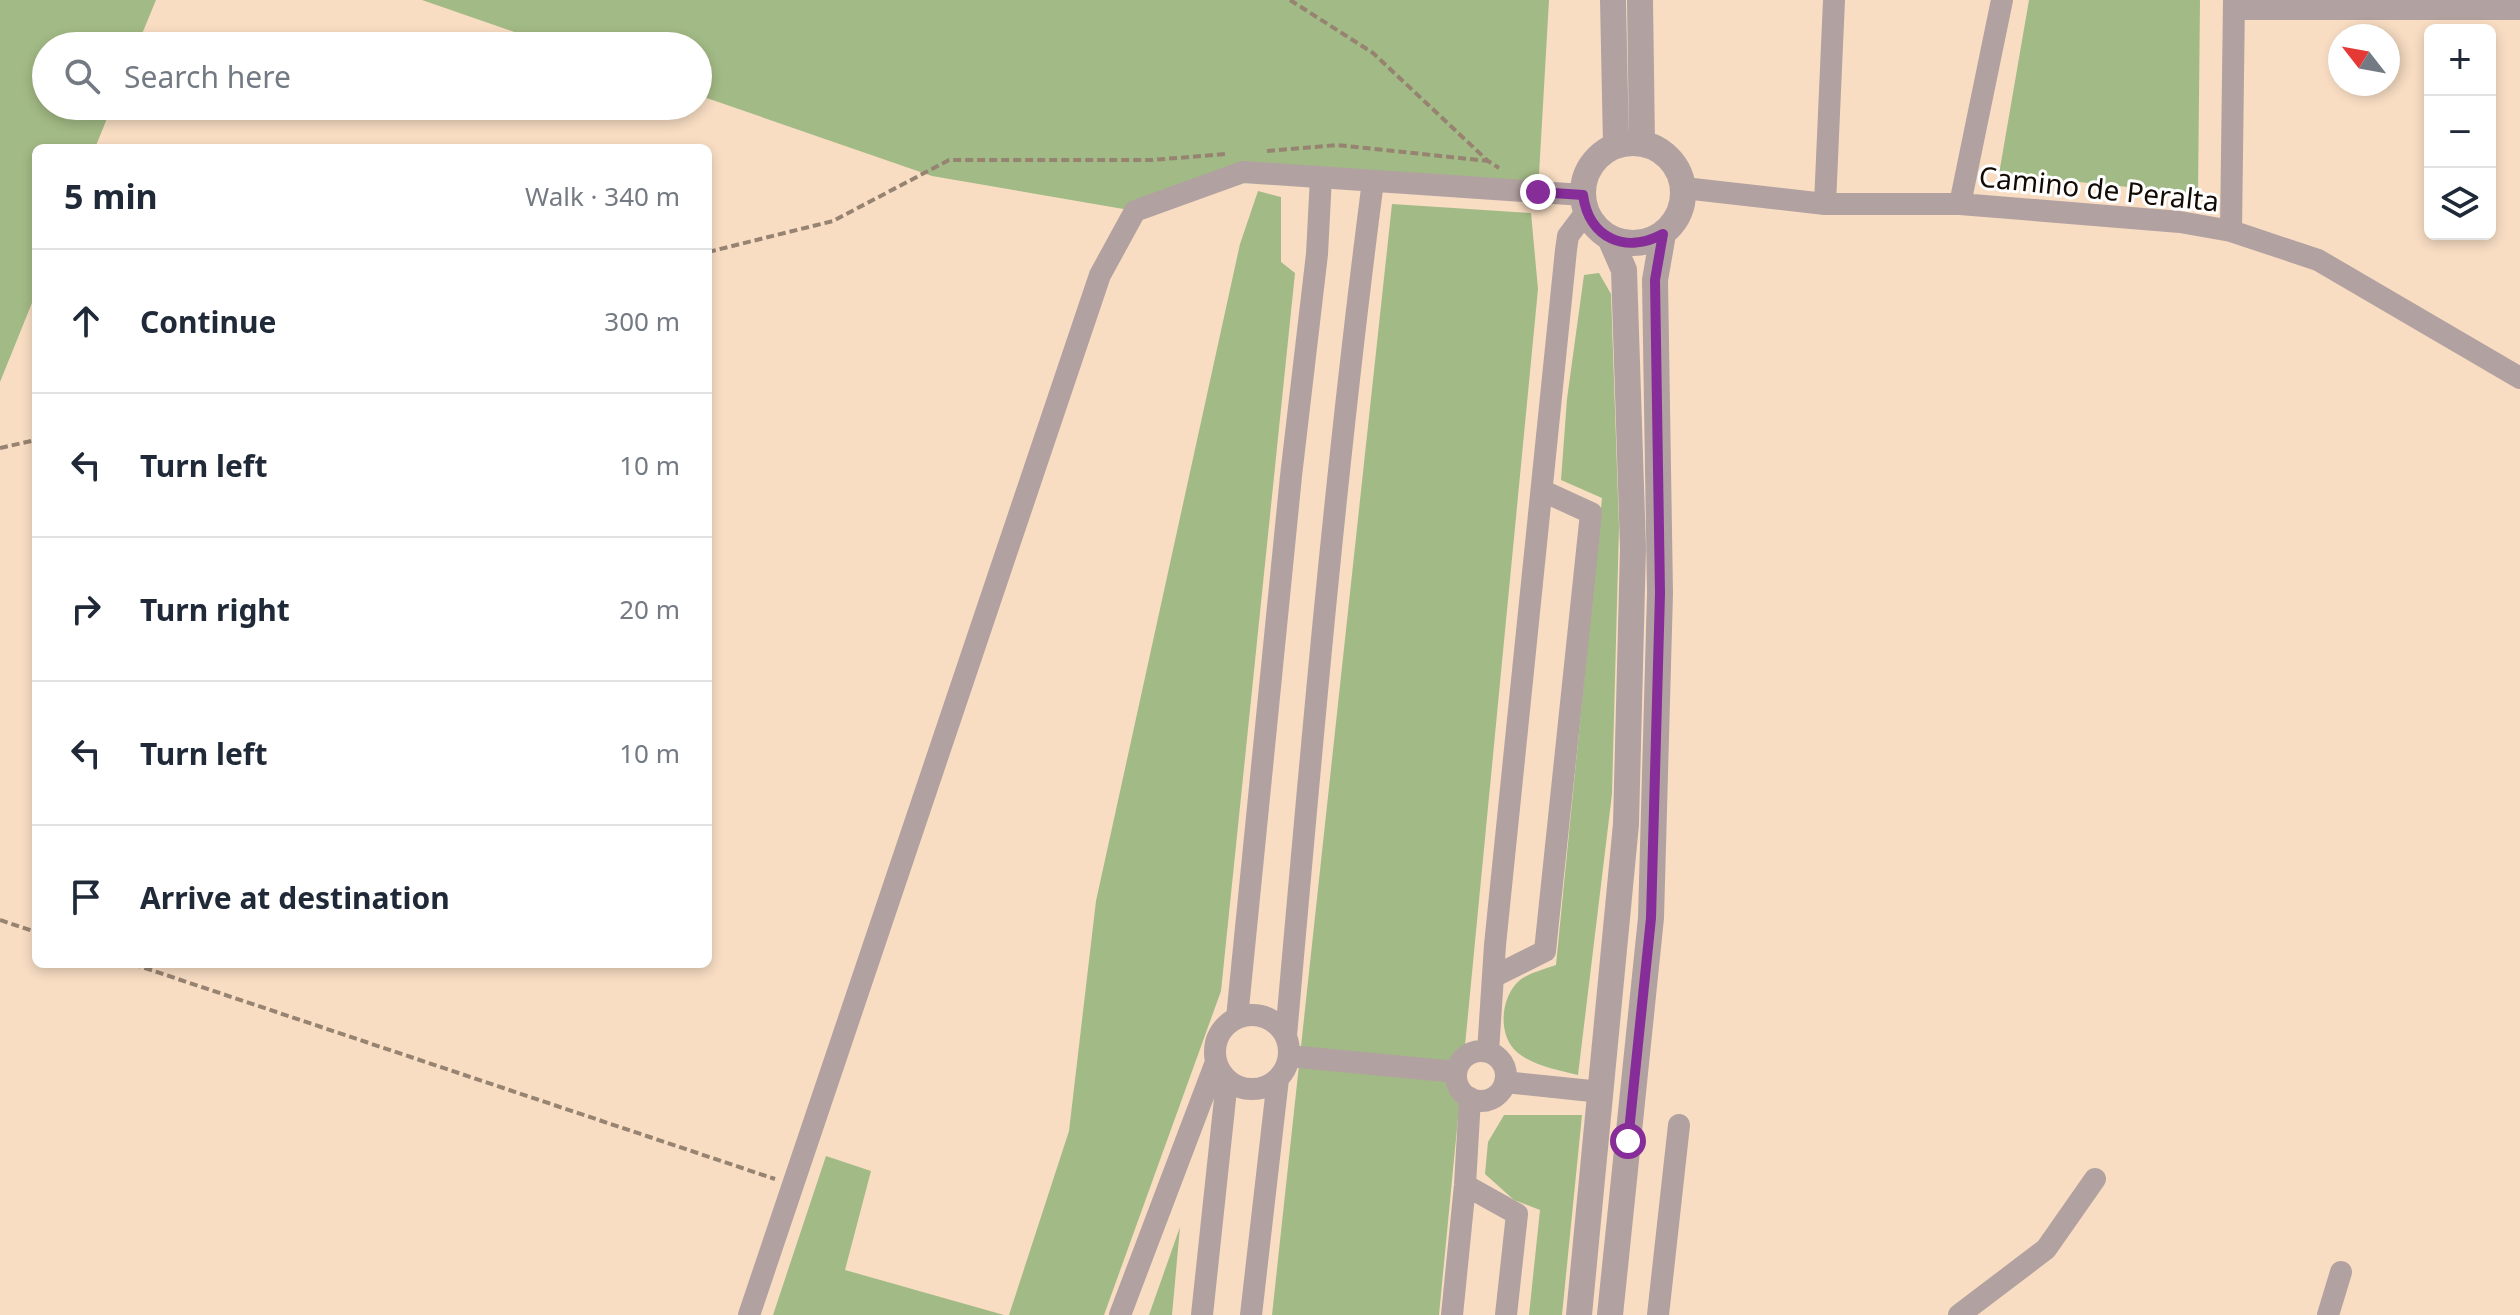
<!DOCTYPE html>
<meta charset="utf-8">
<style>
:root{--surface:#fff;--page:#f2f2f3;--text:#1f2937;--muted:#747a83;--line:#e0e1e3}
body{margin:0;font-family:"Noto Sans",sans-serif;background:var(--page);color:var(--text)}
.controls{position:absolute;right:24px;top:24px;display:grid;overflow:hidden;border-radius:12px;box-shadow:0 4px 12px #0003}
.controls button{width:72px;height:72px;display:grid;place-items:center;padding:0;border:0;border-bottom:2px solid var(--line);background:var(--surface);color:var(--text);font:40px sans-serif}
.compass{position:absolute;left:2328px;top:24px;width:72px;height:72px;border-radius:50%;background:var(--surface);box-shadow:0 4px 12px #0003;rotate:301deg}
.stop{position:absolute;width:24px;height:24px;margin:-18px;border:6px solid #862d9a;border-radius:50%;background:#fff}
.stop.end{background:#862d9a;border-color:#fff;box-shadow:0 2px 8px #0008}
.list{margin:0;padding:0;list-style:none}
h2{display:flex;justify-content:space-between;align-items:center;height:104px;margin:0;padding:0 32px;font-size:34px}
h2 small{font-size:26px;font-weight:400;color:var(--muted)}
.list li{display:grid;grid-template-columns:52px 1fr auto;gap:24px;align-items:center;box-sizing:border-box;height:144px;padding:0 32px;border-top:2px solid var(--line)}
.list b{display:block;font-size:30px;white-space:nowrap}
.list em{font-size:26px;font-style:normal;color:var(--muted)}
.icon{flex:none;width:44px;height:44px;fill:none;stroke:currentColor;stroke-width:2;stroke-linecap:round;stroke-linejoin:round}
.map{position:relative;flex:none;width:2520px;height:1315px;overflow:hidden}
.search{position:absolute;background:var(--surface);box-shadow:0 4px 12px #0003;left:32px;top:32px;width:680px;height:88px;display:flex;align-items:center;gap:20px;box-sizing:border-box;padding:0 28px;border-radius:44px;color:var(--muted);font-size:30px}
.panel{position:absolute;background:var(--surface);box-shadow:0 4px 12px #0003;left:32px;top:144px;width:680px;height:824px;border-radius:12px}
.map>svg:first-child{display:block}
.green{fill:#a2ba85}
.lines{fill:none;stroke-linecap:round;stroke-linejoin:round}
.path{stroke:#978371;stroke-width:4;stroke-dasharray:8 4;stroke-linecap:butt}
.minor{stroke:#b2a1a1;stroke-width:22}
.tertiary{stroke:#b2a1a1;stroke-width:26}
.route{stroke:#862d9a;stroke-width:10}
.labels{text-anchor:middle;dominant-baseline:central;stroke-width:6;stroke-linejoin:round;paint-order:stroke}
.street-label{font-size:28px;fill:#130a03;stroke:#fff}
</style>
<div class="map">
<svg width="2520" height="1315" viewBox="0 0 2520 1315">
<rect width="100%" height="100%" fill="#f8ddc3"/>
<path class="green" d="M 0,0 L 156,0 L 137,46 L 46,46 L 46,106 L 112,106 L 95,148 L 36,148 L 36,293 L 0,382 Z
M 422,0 L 1549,0 L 1538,192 L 1243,172 L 1135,211 L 932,176 L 698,95 L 698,46 L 555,46 Z
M 2029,0 L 2200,0 L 2198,194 L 1999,174 Z
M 1258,191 L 1281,197 L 1281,262 L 1295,273 L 1221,991 L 1104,1315 L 1009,1315 L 1069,1131 L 1096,901 L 1240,244 Z
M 1392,204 L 1531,213 L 1538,289 L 1439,1315 L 1272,1315 Z
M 1599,273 L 1611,294 L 1619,527 L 1612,794 L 1578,1075 C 1559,1070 1534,1066 1518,1053 C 1497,1036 1500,997 1520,980 C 1529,973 1545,969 1556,965 L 1602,498 L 1561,480 L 1567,399 L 1584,275 Z
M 1504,1115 L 1582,1115 L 1562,1315 L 1529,1315 L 1540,1210 L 1514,1200 L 1485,1174 L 1488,1142 Z
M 826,1156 L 871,1171 L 845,1270 L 1004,1315 L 773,1315 Z
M 1180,1227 L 1172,1315 L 1149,1315 Z"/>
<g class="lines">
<path class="path" d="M 1290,0 L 1373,53 L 1488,161 L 1499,168
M 1267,151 L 1337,145 L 1488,161
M 708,252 L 833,221 L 949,160 L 1152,160 L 1226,154
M 0,448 L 36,440
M 0,920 L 36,932
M 133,964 L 775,1179"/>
<path class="minor" d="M 2234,9 L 2520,9
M 1684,188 L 1825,204 L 1960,204 L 2180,222 L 2231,231 L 2318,260 L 2520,378
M 1825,204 L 1834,0
M 1960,204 L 2002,0
M 2231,231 L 2234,0
M 1493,977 L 1545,951 L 1591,513 L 1543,491
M1215 1052a37 37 0 1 1 74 0a37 37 0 1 1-74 0Z
M 1237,1018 L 1291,476 L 1317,254 L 1321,177
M 1286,1036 C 1311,751 1336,465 1373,181
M1456 1076a25 25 0 1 1 50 0a25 25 0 1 1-50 0Z
M 1488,1052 L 1495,945 L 1566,250 L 1568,236 L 1586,212
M 1289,1056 L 1456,1072
M 1505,1082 L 1601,1092
M 1465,1185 L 1517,1214 L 1506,1315
M 749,1315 L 1100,275 L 1135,211 L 1243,172 L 1583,195
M 1120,1315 L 1216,1062
M 1202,1315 L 1227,1080
M 1251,1315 L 1278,1079
M 1452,1315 L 1465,1185 L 1470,1098
M 1658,1315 L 1679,1125
M 1959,1315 L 2046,1249 L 2095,1179
M 2328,1315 L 2341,1272"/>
<path class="tertiary" d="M 1613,0 L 1616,145
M 1640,0 L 1642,143
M1583 193a50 50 0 1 1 100 0a50 50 0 1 1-100 0Z
M 1579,1315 L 1626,824 L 1633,548 L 1624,270 L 1610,238
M 1610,1315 L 1651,918 L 1660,593 L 1655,280 L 1663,234"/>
</g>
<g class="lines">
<path class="route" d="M 1538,192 L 1583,195 C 1589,239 1626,254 1663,234 L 1655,280 L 1660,593 L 1651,918 L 1628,1141"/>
</g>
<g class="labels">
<g class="street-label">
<text transform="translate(2099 188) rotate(6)">Camino de Peralta</text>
</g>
</g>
</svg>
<div class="controls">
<button>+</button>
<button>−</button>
<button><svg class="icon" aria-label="layers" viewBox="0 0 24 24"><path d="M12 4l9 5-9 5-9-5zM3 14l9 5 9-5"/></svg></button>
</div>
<svg class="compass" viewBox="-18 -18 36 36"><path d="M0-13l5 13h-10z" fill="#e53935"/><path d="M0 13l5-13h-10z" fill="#747a83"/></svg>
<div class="stop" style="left:1628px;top:1141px"></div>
<div class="stop end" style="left:1538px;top:192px"></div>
<div class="search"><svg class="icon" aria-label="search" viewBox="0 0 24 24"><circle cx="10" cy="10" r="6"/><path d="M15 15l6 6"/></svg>Search here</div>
<section class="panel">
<h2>5 min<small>Walk · 340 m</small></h2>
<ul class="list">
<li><svg class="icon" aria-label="ahead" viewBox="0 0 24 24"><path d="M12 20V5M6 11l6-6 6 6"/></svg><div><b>Continue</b></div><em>300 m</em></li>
<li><svg class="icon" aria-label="left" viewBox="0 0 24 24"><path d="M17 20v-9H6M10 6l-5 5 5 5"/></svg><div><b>Turn left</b></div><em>10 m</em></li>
<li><svg class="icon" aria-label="right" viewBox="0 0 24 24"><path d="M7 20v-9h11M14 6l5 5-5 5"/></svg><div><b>Turn right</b></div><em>20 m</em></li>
<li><svg class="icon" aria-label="left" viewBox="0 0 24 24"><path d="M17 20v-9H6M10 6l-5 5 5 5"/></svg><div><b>Turn left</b></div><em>10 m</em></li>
<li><svg class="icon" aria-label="arrive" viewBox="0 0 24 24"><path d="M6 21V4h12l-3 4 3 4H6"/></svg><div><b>Arrive at destination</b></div></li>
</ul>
</section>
</div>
